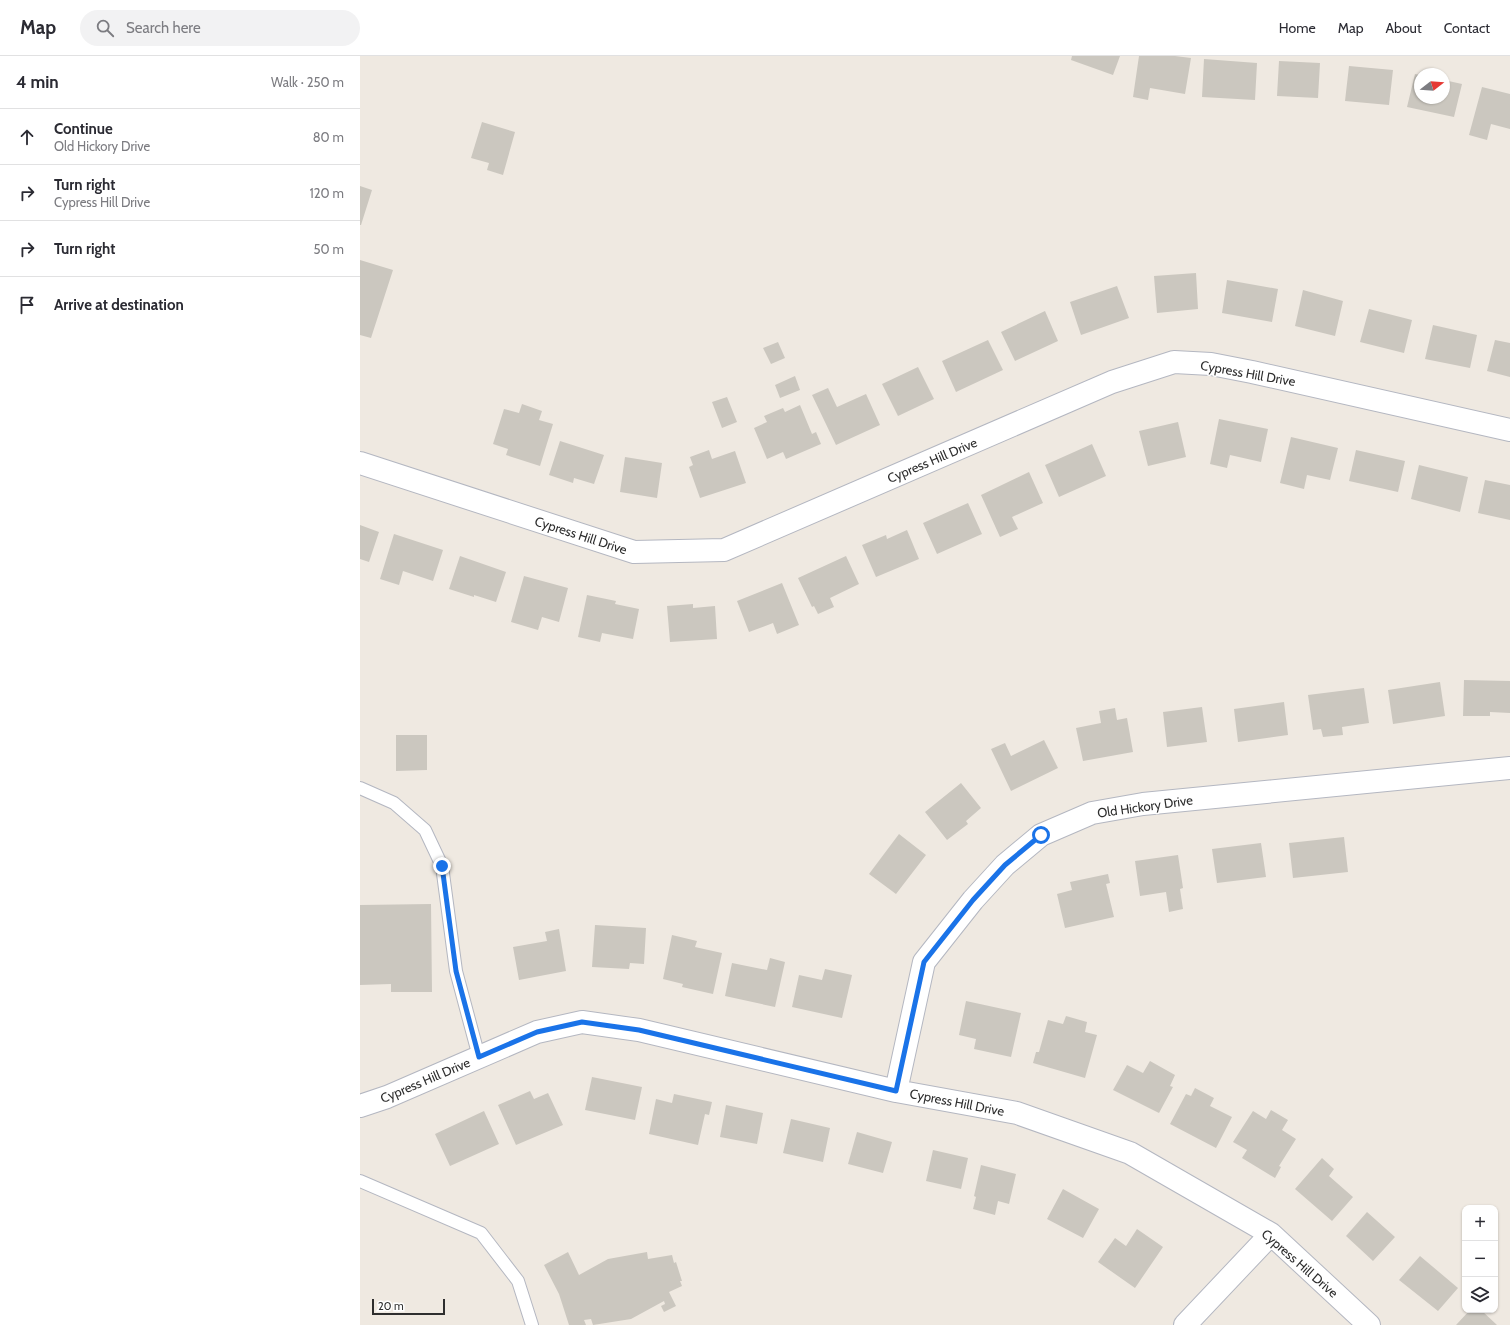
<!DOCTYPE html>
<meta charset="utf-8">
<style>
:root{--surface:#fff;--page:#f2f2f3;--text:#2b2b33;--muted:#7c7c81;--line:#e1e1e2}
body{margin:0;font-family:Cabin,sans-serif;background:var(--page);color:var(--text)}
.controls{position:absolute;right:12px;bottom:12px;display:grid;overflow:hidden;border-radius:8px;box-shadow:0 1px 3px #0004}
.controls button{width:36px;height:36px;display:grid;place-items:center;padding:0;border:0;border-bottom:1px solid var(--line);background:var(--surface);color:var(--text);font:20px sans-serif}
.compass{position:absolute;left:1054px;top:12px;width:36px;height:36px;border-radius:50%;background:var(--surface);box-shadow:0 1px 3px #0004;rotate:73deg}
.scale{position:absolute;left:12px;bottom:10px;width:73px;box-sizing:border-box;padding-left:4px;border:2px solid #2e2e2e;border-top:0;font-size:11px;line-height:14px;white-space:nowrap;color:#2e2e2e;-webkit-text-stroke:3px #fff;paint-order:stroke}
.stop{position:absolute;width:12px;height:12px;margin:-9px;border:3px solid #1a73e8;border-radius:50%;background:#fff}
.stop.end{background:#1a73e8;border-color:#fff;box-shadow:0 1px 4px #0008}
.list{margin:0;padding:0;list-style:none}
h2{display:flex;justify-content:space-between;align-items:center;height:52px;margin:0;padding:0 16px;font-size:17px}
h2 small{font-size:13px;font-weight:400;color:var(--muted)}
.list li{display:grid;grid-template-columns:26px 1fr auto;gap:12px;align-items:center;box-sizing:border-box;height:56px;padding:0 16px;border-top:1px solid var(--line)}
.list b{display:block;font-size:15px;white-space:nowrap}
.list p{margin:0;font-size:13px;white-space:nowrap;color:var(--muted)}
.list em{font-size:13px;font-style:normal;color:var(--muted)}
.icon{flex:none;width:22px;height:22px;fill:none;stroke:currentColor;stroke-width:2;stroke-linecap:round;stroke-linejoin:round}
.map{position:relative;flex:none;width:1150px;height:1269px;overflow:hidden}
header{display:flex;align-items:center;gap:24px;box-sizing:border-box;height:56px;padding:0 20px;background:var(--surface);border-bottom:1px solid var(--line)}
header strong{font-size:19px}
nav{display:flex;gap:22px;margin-inline-start:auto;font-size:14px}
.search{width:280px;height:36px;background:var(--page);display:flex;align-items:center;gap:10px;box-sizing:border-box;padding:0 14px;border-radius:22px;color:var(--muted);font-size:15px}
main{display:flex}
aside{flex:1;background:var(--surface)}
.map>svg:first-child{display:block}
.building{fill:#cbc7bf}
.lines{fill:none;stroke-linecap:round;stroke-linejoin:round}
.lane-casing{stroke:#b4b7c1;stroke-width:14}
.street-casing{stroke:#b4b7c1;stroke-width:24}
.lane{stroke:#fff;stroke-width:12}
.street{stroke:#fff;stroke-width:22}
.route{stroke:#1a73e8;stroke-width:5}
.labels{text-anchor:middle;dominant-baseline:central;stroke-width:3;stroke-linejoin:round;paint-order:stroke}
.street-label{font-size:13px;fill:#2e2e2e;stroke:#fff}
</style>
<header>
<strong>Map</strong>
<div class="search"><svg class="icon" aria-label="search" viewBox="0 0 24 24"><circle cx="10" cy="10" r="6"/><path d="M15 15l6 6"/></svg>Search here</div>
<nav><a>Home</a><a>Map</a><a>About</a><a>Contact</a></nav>
</header>
<main>
<aside>
<h2>4 min<small>Walk · 250 m</small></h2>
<ul class="list">
<li><svg class="icon" aria-label="ahead" viewBox="0 0 24 24"><path d="M12 20V5M6 11l6-6 6 6"/></svg><div><b>Continue</b><p>Old Hickory Drive</p></div><em>80 m</em></li>
<li><svg class="icon" aria-label="right" viewBox="0 0 24 24"><path d="M7 20v-9h11M14 6l5 5-5 5"/></svg><div><b>Turn right</b><p>Cypress Hill Drive</p></div><em>120 m</em></li>
<li><svg class="icon" aria-label="right" viewBox="0 0 24 24"><path d="M7 20v-9h11M14 6l5 5-5 5"/></svg><div><b>Turn right</b></div><em>50 m</em></li>
<li><svg class="icon" aria-label="arrive" viewBox="0 0 24 24"><path d="M6 21V4h12l-3 4 3 4H6"/></svg><div><b>Arrive at destination</b></div></li>
</ul>
</aside>
<div class="map">
<svg width="1150" height="1269" viewBox="0 0 1150 1269">
<rect width="100%" height="100%" fill="#efe9e1"/>
<path class="building" d="M 712,0 L 760,0 L 753,19 L 711,4 Z
M 779,0 L 815,0 L 831,2 L 825,38 L 790,32 L 788,44 L 773,41 Z
M 844,3 L 897,7 L 895,44 L 842,41 Z
M 919,5 L 960,7 L 958,42 L 917,40 Z
M 989,10 L 1033,14 L 1029,49 L 985,45 Z
M 1055,18 L 1060,19 L 1060,42 L 1084,42 L 1084,24 L 1102,28 L 1094,61 L 1047,51 Z
M 1122,31 L 1150,38 L 1150,73 L 1131,68 L 1127,84 L 1109,79 Z
M 122,66 L 155,76 L 143,119 L 127,114 L 129,107 L 111,102 Z
M 0,130 L 12,134 L 1,169 L 0,169 Z
M 0,204 L 33,214 L 11,282 L 0,279 Z
M 836,217 L 838,253 L 797,257 L 794,220 Z
M 867,224 L 918,233 L 912,266 L 862,257 Z
M 757,230 L 769,262 L 721,279 L 710,246 Z
M 943,234 L 983,245 L 975,280 L 935,270 Z
M 1009,253 L 1052,264 L 1044,297 L 1000,286 Z
M 685,255 L 698,285 L 655,305 L 641,276 Z
M 1073,269 L 1117,279 L 1110,312 L 1065,303 Z
M 628,284 L 643,314 L 596,336 L 582,305 Z
M 1135,284 L 1150,287 L 1150,321 L 1127,315 Z
M 418,286 L 425,302 L 411,308 L 403,292 Z
M 558,311 L 574,343 L 538,360 L 522,328 Z
M 435,320 L 440,334 L 420,342 L 415,329 Z
M 468,332 L 477,351 L 506,338 L 520,369 L 476,389 L 452,339 Z
M 367,341 L 377,366 L 362,372 L 352,346 Z
M 162,348 L 182,355 L 179,364 L 193,368 L 180,410 L 146,399 L 148,393 L 133,388 L 144,353 L 159,357 Z
M 440,349 L 452,378 L 456,376 L 461,388 L 426,403 L 423,396 L 407,403 L 394,372 L 407,366 L 404,360 L 423,352 L 425,356 Z
M 859,363 L 908,373 L 901,406 L 870,399 L 867,412 L 850,408 Z
M 818,366 L 826,401 L 788,410 L 779,375 Z
M 931,381 L 978,392 L 970,424 L 947,419 L 944,433 L 920,427 Z
M 200,385 L 244,399 L 234,428 L 214,422 L 213,427 L 189,419 Z
M 732,388 L 746,420 L 699,441 L 685,409 Z
M 349,394 L 352,403 L 375,395 L 386,427 L 340,442 L 329,411 L 333,409 L 330,401 Z
M 996,394 L 1045,405 L 1038,436 L 989,425 Z
M 265,401 L 302,407 L 297,442 L 260,436 Z
M 1059,409 L 1108,421 L 1100,456 L 1051,443 Z
M 669,416 L 683,447 L 652,461 L 658,473 L 640,481 L 621,439 Z
M 1125,424 L 1150,429 L 1150,464 L 1118,457 Z
M 608,447 L 622,478 L 577,498 L 563,467 Z
M 0,469 L 19,476 L 9,506 L 0,503 Z
M 547,474 L 559,503 L 516,521 L 502,489 L 526,479 L 527,483 Z
M 34,478 L 83,494 L 73,525 L 43,515 L 39,529 L 20,523 Z
M 100,500 L 146,516 L 136,546 L 114,539 L 114,541 L 89,533 Z
M 486,500 L 499,528 L 470,542 L 474,551 L 458,558 L 454,550 L 452,551 L 438,522 Z
M 164,520 L 208,532 L 199,566 L 182,561 L 178,574 L 151,566 Z
M 422,527 L 439,569 L 417,578 L 413,567 L 389,576 L 377,545 Z
M 227,539 L 256,545 L 255,548 L 279,553 L 273,583 L 242,577 L 240,586 L 218,581 Z
M 333,548 L 333,552 L 355,550 L 357,583 L 310,586 L 307,550 Z
M 1104,624 L 1150,625 L 1150,657 L 1130,656 L 1130,660 L 1103,660 Z
M 1080,626 L 1085,660 L 1033,668 L 1028,634 Z
M 1004,632 L 1009,667 L 982,671 L 983,679 L 963,681 L 961,673 L 953,674 L 948,639 Z
M 924,646 L 928,679 L 878,686 L 874,653 Z
M 842,651 L 847,686 L 807,691 L 803,656 Z
M 755,652 L 757,664 L 767,662 L 773,696 L 723,705 L 716,672 L 741,667 L 739,655 Z
M 36,679 L 67,679 L 67,714 L 36,715 Z
M 684,684 L 698,712 L 651,735 L 631,693 L 645,687 L 651,700 Z
M 601,727 L 621,752 L 606,765 L 608,768 L 587,784 L 565,756 Z
M 539,778 L 566,799 L 536,838 L 509,818 Z
M 984,781 L 988,816 L 933,822 L 929,787 Z
M 901,787 L 906,821 L 857,827 L 852,793 Z
M 818,799 L 823,832 L 820,833 L 823,853 L 809,856 L 806,836 L 780,840 L 775,805 Z
M 748,818 L 750,827 L 746,828 L 754,861 L 705,872 L 697,838 L 712,834 L 710,826 Z
M 71,848 L 72,936 L 31,936 L 31,928 L 0,929 L 0,849 Z
M 235,869 L 286,872 L 284,908 L 270,907 L 269,913 L 232,911 Z
M 199,873 L 206,915 L 159,924 L 153,891 L 187,885 L 185,876 Z
M 312,879 L 337,885 L 335,891 L 362,897 L 353,938 L 322,931 L 323,928 L 303,923 Z
M 410,902 L 425,906 L 415,951 L 365,940 L 372,907 L 407,914 Z
M 465,913 L 492,919 L 482,962 L 432,951 L 439,919 L 462,924 Z
M 606,945 L 661,957 L 651,1001 L 614,993 L 616,983 L 599,979 Z
M 706,960 L 727,966 L 725,976 L 737,979 L 725,1022 L 673,1007 L 676,996 L 679,996 L 688,964 L 703,968 Z
M 790,1005 L 815,1019 L 810,1030 L 813,1031 L 799,1057 L 753,1034 L 767,1009 L 783,1017 Z
M 232,1021 L 282,1031 L 275,1064 L 225,1054 Z
M 835,1032 L 854,1042 L 850,1050 L 872,1061 L 856,1092 L 810,1068 L 826,1038 L 831,1040 Z
M 170,1035 L 174,1043 L 188,1037 L 203,1069 L 156,1089 L 138,1049 Z
M 314,1038 L 352,1046 L 349,1059 L 345,1058 L 338,1089 L 289,1078 L 296,1043 L 312,1047 Z
M 366,1049 L 403,1057 L 397,1088 L 360,1081 Z
M 911,1054 L 928,1064 L 922,1074 L 936,1083 L 919,1110 L 921,1111 L 915,1122 L 882,1102 L 887,1094 L 873,1086 L 893,1055 L 906,1063 Z
M 124,1055 L 139,1088 L 90,1110 L 75,1078 Z
M 431,1063 L 470,1072 L 463,1106 L 423,1097 Z
M 497,1076 L 532,1086 L 523,1117 L 488,1108 Z
M 573,1094 L 608,1102 L 601,1133 L 566,1125 Z
M 962,1102 L 974,1113 L 969,1120 L 993,1141 L 972,1165 L 935,1133 Z
M 621,1109 L 656,1118 L 649,1148 L 638,1145 L 635,1159 L 613,1153 L 616,1141 L 614,1140 Z
M 703,1133 L 739,1153 L 723,1182 L 687,1163 Z
M 1007,1156 L 1035,1181 L 1013,1205 L 986,1180 Z
M 777,1173 L 803,1191 L 775,1232 L 738,1206 L 755,1182 L 766,1190 Z
M 208,1196 L 219,1219 L 248,1203 L 287,1196 L 288,1203 L 312,1199 L 314,1207 L 316,1206 L 322,1225 L 320,1225 L 322,1230 L 309,1236 L 316,1250 L 304,1256 L 301,1250 L 305,1248 L 304,1245 L 271,1263 L 233,1269 L 231,1263 L 224,1264 L 226,1269 L 209,1269 L 199,1238 L 184,1209 Z
M 1060,1200 L 1098,1232 L 1078,1255 L 1039,1224 Z
M 1110,1254 L 1121,1254 L 1137,1269 L 1096,1269 Z"/>
<g class="lines">
<g class="lane-casing">
<path id="lane" d="M 0,732 L 34,747 L 65,774 L 82,810 L 96,915 L 119,1001
M 0,1125 L 121,1177 L 158,1225 L 172,1269"/>
</g>
<g class="street-casing">
<path id="street" d="M 0,407 L 274,496 L 364,494 L 752,326 L 814,306 L 851,308 L 892,316 L 1150,374
M 536,1035 L 564,906 L 613,844 L 645,809 L 681,779 L 732,757 L 783,748 L 1150,712
M 0,1050 L 27,1041 L 177,976 L 222,966 L 279,974 L 536,1035 L 657,1057 L 770,1097 L 911,1178 L 1009,1269
M 825,1269 L 911,1178"/>
</g>
<use href="#lane" class="lane"/>
<use href="#street" class="street"/>
</g>
<g class="lines">
<path class="route" d="M 82,810 L 96,915 L 119,1001 L 177,976 L 222,966 L 279,974 L 536,1035 L 564,906 L 613,844 L 645,809 L 681,779"/>
</g>
<g class="labels">
<g class="street-label">
<text transform="translate(888 317) rotate(10)">Cypress Hill Drive</text>
<text transform="translate(572 404) rotate(-23)">Cypress Hill Drive</text>
<text transform="translate(221 479) rotate(18)">Cypress Hill Drive</text>
<text transform="translate(785 750) rotate(-8)">Old Hickory Drive</text>
<text transform="translate(65 1024) rotate(-23)">Cypress Hill Drive</text>
<text transform="translate(597 1046) rotate(11)">Cypress Hill Drive</text>
<text transform="translate(940 1207) rotate(41)">Cypress Hill Drive</text>
</g>
</g>
</svg>
<div class="controls">
<button>+</button>
<button>−</button>
<button><svg class="icon" aria-label="layers" viewBox="0 0 24 24"><path d="M12 4l9 5-9 5-9-5zM3 14l9 5 9-5"/></svg></button>
</div>
<svg class="compass" viewBox="-18 -18 36 36"><path d="M0-13l5 13h-10z" fill="#e53935"/><path d="M0 13l5-13h-10z" fill="#7c7c81"/></svg>
<div class="scale">20 m</div>
<div class="stop" style="left:681px;top:779px"></div>
<div class="stop end" style="left:82px;top:810px"></div>
</div>
</main>
